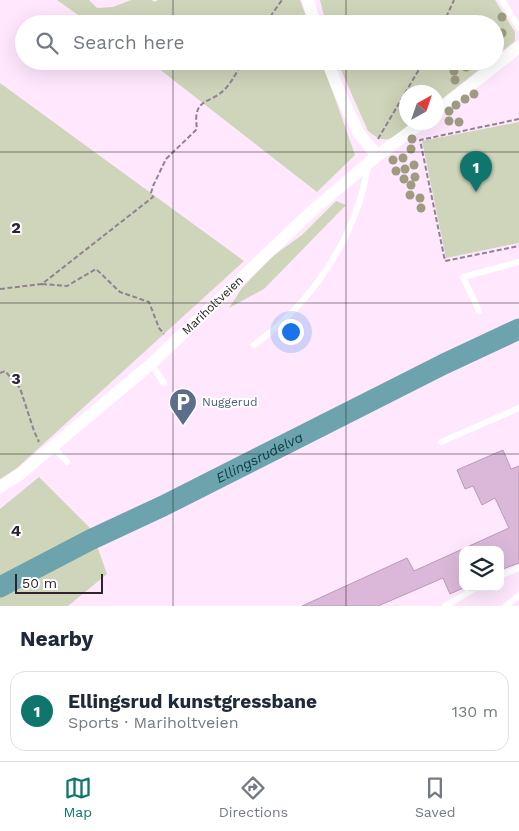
<!DOCTYPE html>
<meta charset="utf-8">
<style>
:root{--surface:#fff;--page:#f6f6f7;--text:#1f2937;--muted:#747a83;--line:#e0e1e3;--accent:#0f766e}
body{margin:0;font-family:"Work Sans",sans-serif;background:var(--page);color:var(--text)}
.controls{position:absolute;right:15px;bottom:15px;display:grid;overflow:hidden;border-radius:10px;box-shadow:0 5px 20px #0002}
.controls button{width:45px;height:45px;display:grid;place-items:center;padding:0;border:0;border-bottom:1px solid var(--line);background:var(--surface);color:var(--text);font:25px sans-serif}
.compass{position:absolute;left:399px;top:85px;width:45px;height:45px;border-radius:50%;background:var(--surface);box-shadow:0 5px 20px #0002;rotate:40deg}
.scale{position:absolute;left:15px;bottom:12px;width:88px;box-sizing:border-box;padding-left:5px;border:2px solid #2e242e;border-top:0;font-size:14px;line-height:18px;white-space:nowrap;color:#2e242e;-webkit-text-stroke:4px #fefefe;paint-order:stroke}
.you{position:absolute;left:290px;top:331px;width:18px;height:18px;margin:-12px;border:4px solid #fff;border-radius:50%;background:#1a73e8;box-shadow:0 0 0 8px #1a73e833}
.badge{display:grid;place-items:center;width:32px;height:32px;border-radius:50%;background:var(--accent);color:#fff;font-size:16px;font-weight:700}
.pin{position:absolute;translate:-50% -41px;filter:drop-shadow(0 1px 2px #0008)}
.pin::after{content:'';position:absolute;top:26px;width:18px;height:15px;background:inherit;clip-path:polygon(0 0,100% 0,50% 100%)}
.list{margin:0;padding:0;list-style:none}
h2{display:flex;justify-content:space-between;align-items:center;height:65px;margin:0;padding:0 20px;font-size:21px}
h2 small{font-size:16px;font-weight:400;color:var(--muted)}
.list li{display:grid;grid-template-columns:32px 1fr auto;gap:15px;align-items:center;box-sizing:border-box;height:80px;margin:0 10px 10px;padding:0 10px;border:1px solid var(--line);border-radius:15px}
.list b{display:block;font-size:19px;white-space:nowrap}
.list p{margin:0;font-size:16px;white-space:nowrap;color:var(--muted)}
.list em{font-size:16px;font-style:normal;color:var(--muted)}
.icon{flex:none;width:28px;height:28px;fill:none;stroke:currentColor;stroke-width:2;stroke-linecap:round;stroke-linejoin:round}
.map{position:relative;flex:none;width:519px;height:606px;overflow:hidden}
.search{position:absolute;background:var(--surface);box-shadow:0 5px 20px #0002;left:15px;right:15px;top:15px;height:55px;display:flex;align-items:center;gap:12px;box-sizing:border-box;padding:0 18px;border-radius:28px;color:var(--muted);font-size:19px}
.sheet{height:155px;background:var(--surface)}
nav{display:flex;justify-content:space-around;align-items:center;box-sizing:border-box;height:70px;border-top:1px solid var(--line);background:var(--surface);font-size:14px;color:var(--muted)}
nav a{display:grid;justify-items:center;gap:2px}
nav .on{color:var(--accent)}
.map>svg:first-child{display:block}
.green{fill:#cfd5ba}
.lines{fill:none;stroke-linecap:round;stroke-linejoin:round}
.river{stroke:#6ca3ac;stroke-width:21}
.building{fill:#dbb8da;stroke:#b69bb5}
.path{stroke:#918191;stroke-width:2;stroke-dasharray:5 2.5;stroke-linecap:butt}
.lane{stroke:#fff;stroke-width:6}
.street{stroke:#fff;stroke-width:12}
.tree{fill:#9f9b81}
.grid{fill:none;stroke:#2e242e;stroke-width:1;stroke-opacity:0.55}
.labels{text-anchor:middle;dominant-baseline:central;stroke-width:4;stroke-linejoin:round;paint-order:stroke}
.street-label{font-size:12px;fill:#2e242e;stroke:#fefefe}
.service-label{font-size:12px;fill:#4e5e75;stroke:#fefefe;text-anchor:start}
.water-label{font-size:14px;font-style:italic;fill:#063d44;stroke:#fefefe}
.grid-label{font-size:16px;text-anchor:middle;font-weight:bold;fill:#2e242e;stroke:#fefefe;stroke-width:4;stroke-linejoin:round;paint-order:stroke}
</style>
<div class="map">
<svg width="519" height="606" viewBox="0 0 519 606">
<rect width="100%" height="100%" fill="#ffe8fe"/>
<path class="green" d="M 57,0 L 89,0 L 97,8 L 113,7 L 131,0 L 152,0 L 154,2 L 158,0 L 300,0 L 309,24 L 99,24 L 78,15 Z
M 320,0 L 495,0 L 515,32 L 515,41 L 495,57 L 495,24 L 326,24 Z
M 149,61 L 322,61 L 355,155 L 317,192 Z
M 337,61 L 490,61 L 437,103 L 436,92 L 406,92 L 406,122 L 412,123 C 394,136 388,148 368,131 Z
M 0,83 L 244,261 L 17,468 L 0,479 Z
M 519,122 L 519,243 L 446,258 L 422,141 Z
M 336,201 L 346,205 L 264,289 L 229,308 L 242,288 L 273,256 L 302,235 Z
M 39,477 L 91,529 L 107,574 L 68,606 L 0,606 L 0,509 Z"/>
<g class="lines">
<path class="river" id="s1" d="M 0,587 L 90,540 L 163,506 L 444,364 L 519,329"/>
</g>
<path class="building" d="M 503,450 L 511,469 L 519,466 L 519,563 L 500,570 L 500,550 L 463,550 L 463,588 L 450,594 L 443,578 L 378,606 L 302,606 L 407,558 L 414,571 L 509,528 L 495,498 L 482,505 L 473,486 L 465,489 L 457,470 Z"/>
<g class="lines">
<path class="path" d="M 268,24 L 272,14 L 282,0
M 443,24 L 454,0
M 519,119 L 420,140 L 445,261 L 519,246
M 378,139 L 424,61
M 42,284 L 67,286 L 96,269 L 120,292 L 149,302 L 159,328 L 164,334
M 0,289 L 42,284 L 153,197 L 151,193 L 153,186 L 166,159 L 197,129 C 192,96 211,105 226,88 C 233,80 238,70 243,61
M 0,373 L 5,371 L 20,388 L 34,431 L 39,442"/>
<path class="lane" d="M 502,0 L 519,28
M 479,311 L 463,277 L 519,262
M 254,345 C 312,303 357,237 368,165
M 151,364 L 164,383
M 441,442 L 519,408
M 53,447 L 67,462
M 500,576 L 519,568
M 445,606 L 478,587
M 506,606 L 519,595"/>
<g class="street">
<path d="M 308,0 L 315,24"/>
<path d="M 327,61 L 339,91 L 358,132 L 377,156"/>
<path d="M 436,112 L 519,47"/>
<path id="s2" d="M 0,487 L 19,475 L 45,453 L 151,364 L 313,210 L 377,156 L 423,122"/>
</g>
</g>
<g class="tree">
<circle cx="502" cy="17" r="4.5"/>
<circle cx="502" cy="33" r="4.5"/>
<circle cx="466" cy="67" r="4.5"/>
<circle cx="454" cy="71" r="4.5"/>
<circle cx="455" cy="80" r="4.5"/>
<circle cx="474" cy="94" r="4.5"/>
<circle cx="465" cy="99" r="4.5"/>
<circle cx="456" cy="105" r="4.5"/>
<circle cx="449" cy="111" r="4.5"/>
<circle cx="449" cy="121" r="4.5"/>
<circle cx="459" cy="122" r="4.5"/>
<circle cx="412" cy="139" r="4.5"/>
<circle cx="411" cy="149" r="4.5"/>
<circle cx="403" cy="158" r="4.5"/>
<circle cx="393" cy="160" r="4.5"/>
<circle cx="414" cy="165" r="4.5"/>
<circle cx="405" cy="169" r="4.5"/>
<circle cx="396" cy="171" r="4.5"/>
<circle cx="415" cy="177" r="4.5"/>
<circle cx="404" cy="179" r="4.5"/>
<circle cx="411" cy="185" r="4.5"/>
<circle cx="410" cy="195" r="4.5"/>
<circle cx="420" cy="198" r="4.5"/>
<circle cx="421" cy="208" r="4.5"/>
</g>
<path class="grid" d="M 173,0 L 173,24M 346,0 L 346,24M 173,61 L 173,606M 346,61 L 346,606M 0,152 L 519,152M 0,303 L 519,303M 0,454 L 519,454"/>
<defs>
<g id="parking-pin" transform="scale(1.4375)"><path d="M0 17L-7.5 6A9.5 9.5 0 1 1 7.5 6Z" fill="#5c6f8a" stroke="#fefefe"/><path d="M-3.5-5.5H1a3.5 3.5 0 0 1 0 7H-1V5.5H-3.5ZM-1-3.4V-.6H.8a1.4 1.4 0 0 0 0-2.8Z" fill="#fff"/></g>
</defs>
<g fill-rule="evenodd">
<use href="#parking-pin" x="183" y="402"/>
</g>
<g class="labels">
<g class="street-label">
<text stroke="none"><textPath href="#s2" startOffset="280">Mariholtveien</textPath></text>
</g>
<g class="service-label">
<text x="202" y="402">Nuggerud</text>
</g>
<g class="water-label">
<text stroke="none"><textPath href="#s1" startOffset="290">Ellingsrudelva</textPath></text>
</g>
</g>
<g class="grid-label">
<text x="16" y="233">2</text>
<text x="16" y="384">3</text>
<text x="16" y="536">4</text>
</g>
</svg>
<div class="controls">
<button><svg class="icon" aria-label="layers" viewBox="0 0 24 24"><path d="M12 4l9 5-9 5-9-5zM3 14l9 5 9-5"/></svg></button>
</div>
<svg class="compass" viewBox="-18 -18 36 36"><path d="M0-13l5 13h-10z" fill="#e53935"/><path d="M0 13l5-13h-10z" fill="#747a83"/></svg>
<div class="scale">50 m</div>
<div class="you"></div>
<div class="pin badge" style="left:476px;top:192px">1</div>
<div class="search"><svg class="icon" aria-label="search" viewBox="0 0 24 24"><circle cx="10" cy="10" r="6"/><path d="M15 15l6 6"/></svg>Search here</div>
</div>
<section class="sheet">
<h2>Nearby<small></small></h2>
<ul class="list">
<li><span class="badge">1</span><div><b>Ellingsrud kunstgressbane</b><p>Sports · Mariholtveien</p></div><em>130 m</em></li>
</ul>
</section>
<nav>
<a class="on"><svg class="icon" aria-label="map" viewBox="0 0 24 24"><path d="M3 6l6-2 6 2 6-2v14l-6 2-6-2-6 2zM9 4v14M15 6v14"/></svg>Map</a>
<a><svg class="icon" aria-label="directions" viewBox="0 0 24 24"><path d="M12 3l9 9-9 9-9-9zM9 14v-3h6M13 9l2 2-2 2"/></svg>Directions</a>
<a><svg class="icon" aria-label="saved" viewBox="0 0 24 24"><path d="M7 4h10v16l-5-4-5 4z"/></svg>Saved</a>
</nav>
